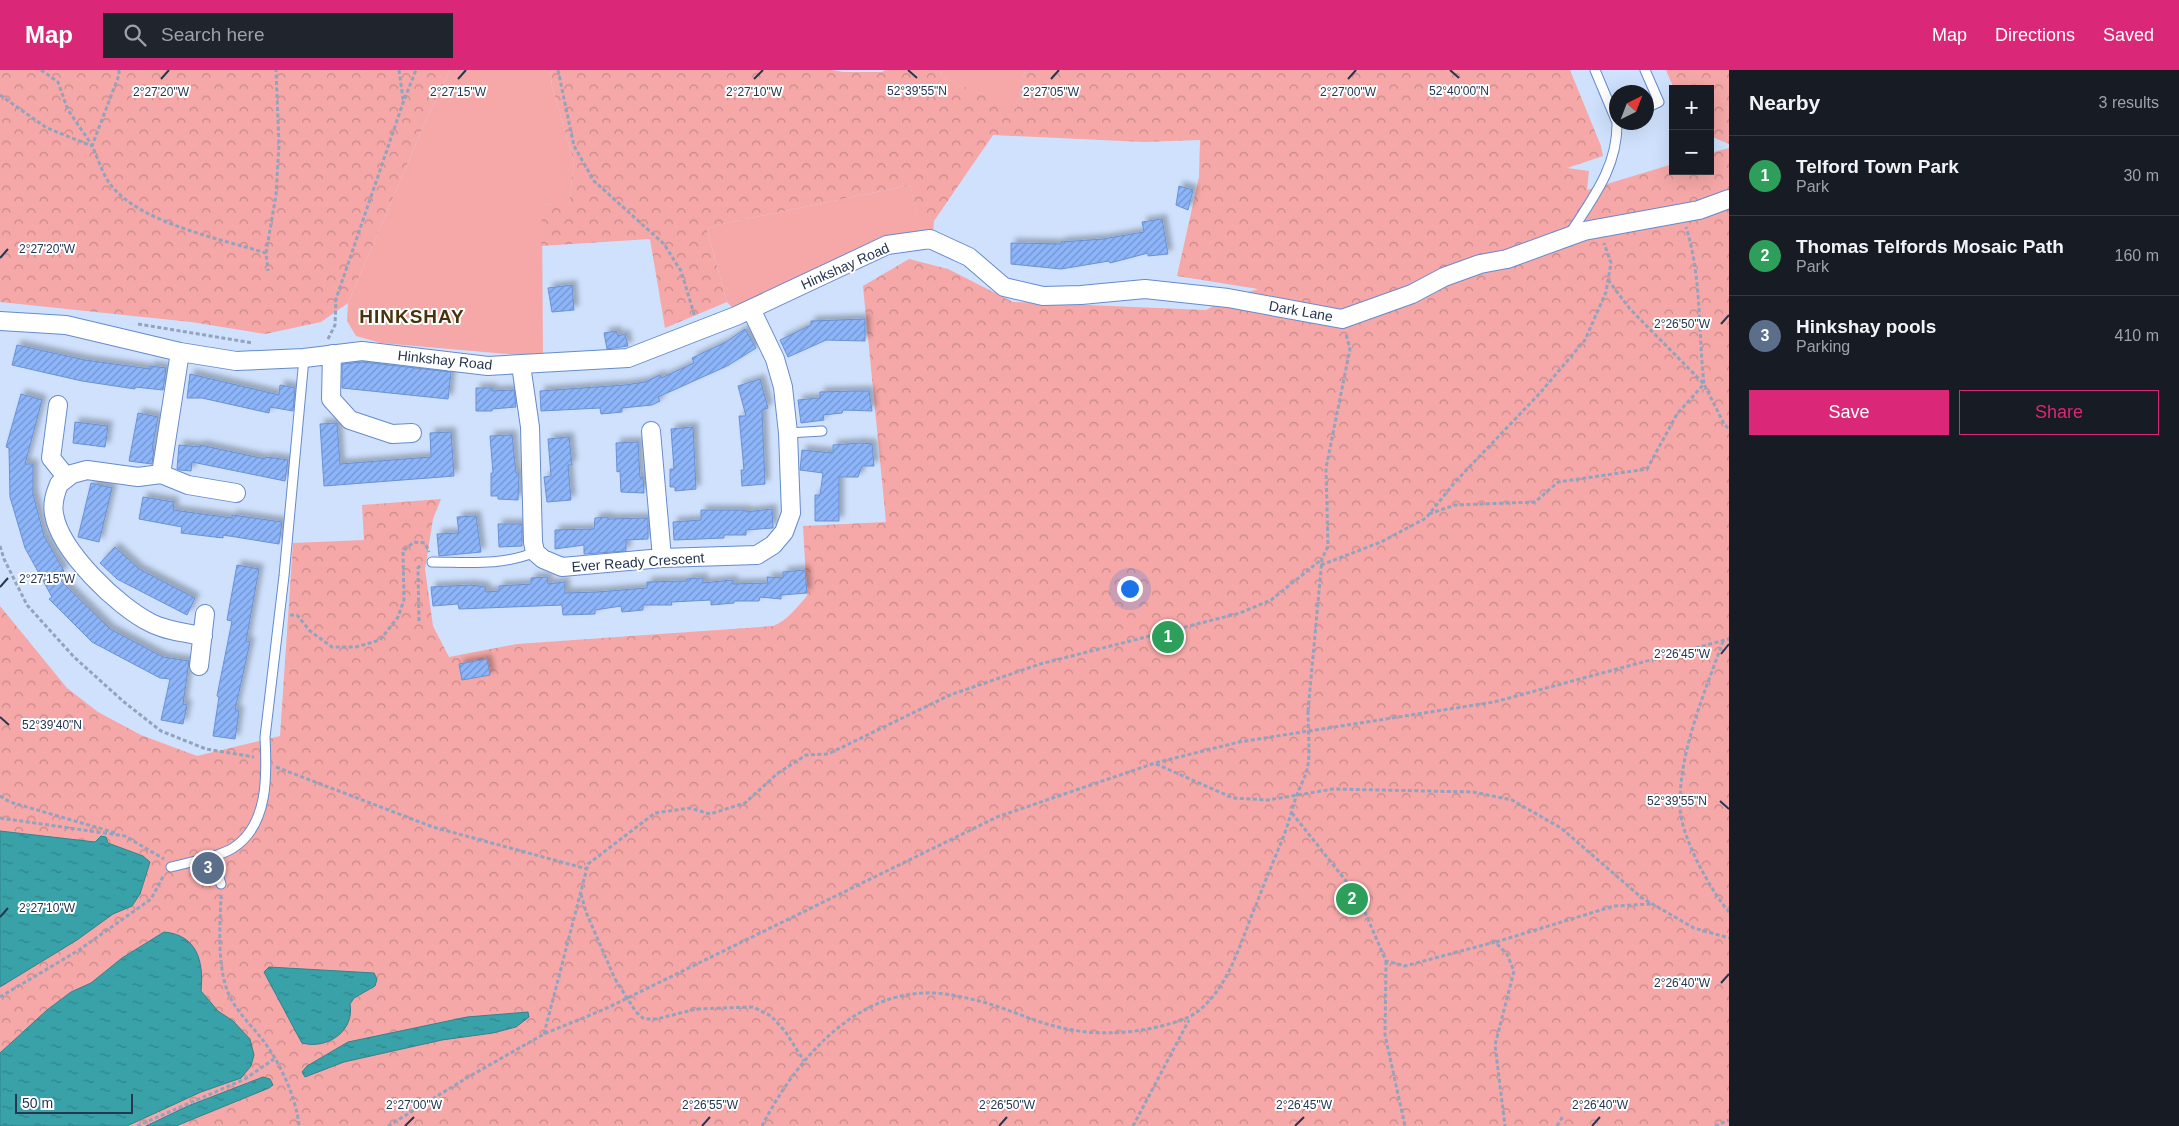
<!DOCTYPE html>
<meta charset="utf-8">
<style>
:root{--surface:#171b24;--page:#20242c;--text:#f1f3f6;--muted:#9ea1a6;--line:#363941;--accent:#db2777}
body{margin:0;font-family:Arial,sans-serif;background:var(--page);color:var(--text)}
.controls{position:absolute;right:15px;top:15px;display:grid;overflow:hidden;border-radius:0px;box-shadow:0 5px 20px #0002}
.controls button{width:45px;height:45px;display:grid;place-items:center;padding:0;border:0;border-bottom:1px solid var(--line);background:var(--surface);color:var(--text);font:25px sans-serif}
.compass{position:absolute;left:1609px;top:15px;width:45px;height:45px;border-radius:50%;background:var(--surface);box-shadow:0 5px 20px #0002;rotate:42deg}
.scale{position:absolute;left:15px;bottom:12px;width:118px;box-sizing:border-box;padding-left:5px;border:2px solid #253651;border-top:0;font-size:14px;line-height:18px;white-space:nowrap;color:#253651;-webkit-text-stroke:4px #fff;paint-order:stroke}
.you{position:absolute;left:1129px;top:518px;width:18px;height:18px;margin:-12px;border:4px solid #fff;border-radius:50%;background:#1a73e8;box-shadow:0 0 0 8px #1a73e833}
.badge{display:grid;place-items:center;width:32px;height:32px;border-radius:50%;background:var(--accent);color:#fff;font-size:16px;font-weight:700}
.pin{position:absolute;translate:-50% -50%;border:2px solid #fff;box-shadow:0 1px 5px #0006}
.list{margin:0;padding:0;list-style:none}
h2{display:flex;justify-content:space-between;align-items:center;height:65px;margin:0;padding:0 20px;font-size:21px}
h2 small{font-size:16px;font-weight:400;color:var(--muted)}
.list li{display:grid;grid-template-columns:32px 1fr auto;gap:15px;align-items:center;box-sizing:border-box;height:80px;padding:0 20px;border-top:1px solid var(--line)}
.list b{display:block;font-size:19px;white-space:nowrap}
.list p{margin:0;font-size:16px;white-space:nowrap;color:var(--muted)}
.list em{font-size:16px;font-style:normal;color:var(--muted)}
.actions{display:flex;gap:10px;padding:15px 20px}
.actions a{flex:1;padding:11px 0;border:1px solid var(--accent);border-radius:0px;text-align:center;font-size:18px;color:var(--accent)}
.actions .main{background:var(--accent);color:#fff}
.icon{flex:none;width:28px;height:28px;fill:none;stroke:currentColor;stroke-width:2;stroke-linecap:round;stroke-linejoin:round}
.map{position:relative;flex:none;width:1729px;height:1056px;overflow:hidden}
header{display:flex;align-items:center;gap:30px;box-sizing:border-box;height:70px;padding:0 25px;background:var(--accent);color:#fff}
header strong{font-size:24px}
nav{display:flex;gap:28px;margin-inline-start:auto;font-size:18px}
.search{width:350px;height:45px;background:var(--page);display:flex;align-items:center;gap:12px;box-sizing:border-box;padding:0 18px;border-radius:0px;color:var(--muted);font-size:19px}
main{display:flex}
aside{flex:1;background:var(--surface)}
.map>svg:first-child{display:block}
.grass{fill:#f5a8a7}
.forest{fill:url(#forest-crowns)}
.water{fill:url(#water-ripples);stroke:#32828e}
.building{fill:url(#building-hatch);stroke:#6a91d3;filter:url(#shadow)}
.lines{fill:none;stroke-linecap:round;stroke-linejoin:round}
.service-casing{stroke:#658bcd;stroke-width:11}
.minor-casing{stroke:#658bcd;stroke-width:20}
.path{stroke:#92a3bf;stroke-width:3;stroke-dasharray:4 2.5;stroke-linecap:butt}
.service{stroke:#fff;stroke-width:9}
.minor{stroke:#fff;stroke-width:18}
.path-bridge{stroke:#92a3bf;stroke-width:3;stroke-dasharray:4 2.5;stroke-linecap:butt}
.ticks{fill:none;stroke:#253651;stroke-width:2}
.labels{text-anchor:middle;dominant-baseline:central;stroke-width:4;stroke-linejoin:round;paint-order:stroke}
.street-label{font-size:14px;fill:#253651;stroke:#fff}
.district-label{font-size:19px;font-weight:bold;letter-spacing:1px;fill:#47330c;stroke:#fff}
.ticks-label{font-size:12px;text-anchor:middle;fill:#253651;stroke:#fff;stroke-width:4;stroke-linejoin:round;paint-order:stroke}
</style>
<header>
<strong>Map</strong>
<div class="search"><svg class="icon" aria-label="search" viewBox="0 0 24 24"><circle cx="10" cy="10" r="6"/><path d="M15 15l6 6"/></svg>Search here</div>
<nav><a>Map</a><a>Directions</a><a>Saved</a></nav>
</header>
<main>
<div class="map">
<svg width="1729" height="1056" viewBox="0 0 1729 1056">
<defs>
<pattern id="forest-crowns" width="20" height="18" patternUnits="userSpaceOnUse" patternTransform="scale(1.25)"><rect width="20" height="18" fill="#f5a8a7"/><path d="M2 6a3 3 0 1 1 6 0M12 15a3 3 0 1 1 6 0" fill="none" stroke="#c68a8a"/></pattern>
<pattern id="water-ripples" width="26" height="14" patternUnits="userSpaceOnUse" patternTransform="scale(1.25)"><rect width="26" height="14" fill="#38a2a8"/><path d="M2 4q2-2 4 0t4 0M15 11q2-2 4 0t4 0" fill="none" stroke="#2f858b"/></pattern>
<pattern id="building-hatch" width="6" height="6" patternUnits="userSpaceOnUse" patternTransform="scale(1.25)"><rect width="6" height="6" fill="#8db5fa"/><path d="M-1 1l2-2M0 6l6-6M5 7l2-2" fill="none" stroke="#7394cd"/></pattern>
<filter id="shadow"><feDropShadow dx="4.5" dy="-4.5" stdDeviation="2.5" flood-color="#0004"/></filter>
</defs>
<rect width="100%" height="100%" fill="#cfe1fd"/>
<path class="grass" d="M 450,0 L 550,0 L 552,16 L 574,92 L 569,137 L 542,134 L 543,287 L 381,273 L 356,266 L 347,251 L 348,233 L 427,48 Z
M 941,0 L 1025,0 L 1016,40 L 942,7 Z
M 910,115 L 918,148 L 934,151 L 933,163 L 884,166 L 734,239 L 727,232 L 707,160 L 717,155 Z"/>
<path class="forest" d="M 0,0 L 450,0 L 427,48 L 348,233 L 321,252 L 265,264 L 191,252 L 0,232 Z
M 550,0 L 832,0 L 843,2 L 882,2 L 885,0 L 941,0 L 942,7 L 1016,39 L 1025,0 L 1570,0 L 1601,76 L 1603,86 L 1567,98 L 1589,101 L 1587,120 L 1673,94 L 1673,101 L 1710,101 L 1710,83 L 1729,78 L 1729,1056 L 169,1056 L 160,1049 L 146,1056 L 127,1056 L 153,1044 L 39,948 L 0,983 L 0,536 L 67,618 L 98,642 L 141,665 L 197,686 L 280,666 L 293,473 L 364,470 L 362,435 L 441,429 L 433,449 L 425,499 L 433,556 L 449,587 L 517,574 L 773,556 C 787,551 797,537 807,526 L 803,456 L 886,452 L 863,216 L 909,189 L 948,199 L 1013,232 L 1206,240 L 1228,228 L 1258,219 L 1177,206 L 1199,107 L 1200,70 L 1144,72 L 993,65 L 934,151 L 918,149 L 910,115 L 717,155 L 707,160 L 727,232 L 665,258 L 650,169 L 541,176 L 542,134 L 569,136 L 574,92 L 552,16 Z
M 1666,0 L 1729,0 L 1729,74 L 1710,66 L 1710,19 L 1674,19 Z"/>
<path class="water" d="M 0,761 L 95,772 L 101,766 L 106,767 L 108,773 L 143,786 L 150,792 L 140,824 L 132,836 L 113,844 L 77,870 L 0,917 Z
M 164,862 C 197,865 204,891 201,921 L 218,941 L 233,951 L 250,969 L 254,985 L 251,996 L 241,1008 L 201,1022 L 127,1056 L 0,1056 L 0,983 L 47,940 L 71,922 L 91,913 L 122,888 Z
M 269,897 L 374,903 L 377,909 L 375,916 L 354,928 L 350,934 C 355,961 327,980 302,973 L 297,964 L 264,902 Z
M 528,942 L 529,947 L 516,957 L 493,963 L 442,970 L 344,992 L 305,1007 L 302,1002 L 307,996 L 348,972 L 467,947 Z
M 263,1007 L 270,1009 L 273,1015 L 269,1018 L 176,1056 L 146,1056 L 188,1036 Z"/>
<path class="building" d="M 1179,116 L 1193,120 L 1188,140 L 1176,135 Z
M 1162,149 L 1168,184 L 1148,186 L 1148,183 L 1110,193 L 1109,191 L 1061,199 L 1011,194 L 1011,173 L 1061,174 L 1061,172 L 1103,169 L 1144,162 L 1142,152 Z
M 572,215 L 574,240 L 552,242 L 548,218 Z
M 865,249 L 865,271 L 826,270 L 788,287 L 780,270 L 811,255 L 811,251 Z
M 745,259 L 756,278 L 727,296 L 658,327 L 660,331 L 652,335 L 622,338 L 622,342 L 601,344 L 600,338 L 541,341 L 540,321 L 625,315 L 645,312 L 660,305 L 661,308 L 694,293 L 692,288 L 726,272 Z
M 616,261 L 618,266 L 625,264 L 628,276 L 607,279 L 604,263 Z
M 17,275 L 85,290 L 150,299 L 150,296 L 166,298 L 163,320 L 135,317 L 135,319 L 82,311 L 12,295 Z
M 362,292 L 451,302 L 448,329 L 342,318 L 342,294 Z
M 190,304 L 279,325 L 280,315 L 295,318 L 293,341 L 270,337 L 269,343 L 202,328 L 187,328 Z
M 760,309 L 768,338 L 762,340 L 765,414 L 742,416 L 741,400 L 744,400 L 739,346 L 746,346 L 738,316 Z
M 476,318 L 492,318 L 492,321 L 514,320 L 516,337 L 492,339 L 492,341 L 476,341 Z
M 856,321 L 869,321 L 872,341 L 843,340 L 842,343 L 823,345 L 824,350 L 801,353 L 798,330 L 820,328 L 820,322 Z
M 21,324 L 42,330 L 25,394 L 33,394 L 33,424 L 44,466 L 64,501 L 56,506 L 110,559 L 163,587 L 189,591 L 183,634 L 187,635 L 183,654 L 161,650 L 170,609 L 160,608 L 92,572 L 49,529 L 52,527 L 25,478 L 10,427 L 9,378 L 6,377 Z
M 138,343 L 158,347 L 152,379 L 154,379 L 152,394 L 129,391 Z
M 75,352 L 108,356 L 105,377 L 73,373 Z
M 337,353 L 340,394 L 431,387 L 430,363 L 451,362 L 454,406 L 324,416 L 320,354 Z
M 693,357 L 696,419 L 675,421 L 675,417 L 670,417 L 670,399 L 674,399 L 671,359 Z
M 512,365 L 516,403 L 519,403 L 518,430 L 498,429 L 498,426 L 491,426 L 491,403 L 493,403 L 490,366 Z
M 569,367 L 572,395 L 568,395 L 571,430 L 547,432 L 544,407 L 551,406 L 548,369 Z
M 638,372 L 640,408 L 643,407 L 644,423 L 621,422 L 620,401 L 617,402 L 616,373 Z
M 860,373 L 872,374 L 874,396 L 862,396 L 858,407 L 839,407 L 839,451 L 815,451 L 815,425 L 820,425 L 823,403 L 800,400 L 802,380 L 833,383 L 833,375 Z
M 179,375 L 200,377 L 200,375 L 265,389 L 266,387 L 288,390 L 285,411 L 192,392 L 191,401 L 180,400 L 177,399 Z
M 91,413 L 112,418 L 99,472 L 78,467 Z
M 143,427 L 174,432 L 173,440 L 232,448 L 232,445 L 282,452 L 279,474 L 223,465 L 223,468 L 181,463 L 182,457 L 139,449 Z
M 772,439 L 773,458 L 746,460 L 746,465 L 724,465 L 724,468 L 674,470 L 673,452 L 701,450 L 701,440 L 746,440 L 746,442 Z
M 476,446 L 481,482 L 439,486 L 437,464 L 459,463 L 457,447 Z
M 608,447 L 608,449 L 648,448 L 648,469 L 626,470 L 626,481 L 584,484 L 584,475 L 555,479 L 555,460 L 594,459 L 595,448 Z
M 498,454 L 522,454 L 522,476 L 499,477 Z
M 115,477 L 139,499 L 195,528 L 187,545 L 117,509 L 100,493 Z
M 237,495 L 259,499 L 246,571 L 250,572 L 235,640 L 239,641 L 235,669 L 213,666 L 219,627 L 217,626 L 232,551 L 227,550 Z
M 805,500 L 807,523 L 781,525 L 781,529 L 760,527 L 759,531 L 734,531 L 734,533 L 711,535 L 711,530 L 671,532 L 672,535 L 643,535 L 643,540 L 622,542 L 621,536 L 595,540 L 595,544 L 563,545 L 562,535 L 459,539 L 458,534 L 433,536 L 431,517 L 471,515 L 485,517 L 486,522 L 499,521 L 499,516 L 531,514 L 531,508 L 547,507 L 548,514 L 565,512 L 565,523 L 597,522 L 647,518 L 647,512 L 687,511 L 687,509 L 703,508 L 703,513 L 733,510 L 733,514 L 768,513 L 767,507 L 783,508 L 783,502 Z
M 487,589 L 490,605 L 462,610 L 459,594 Z"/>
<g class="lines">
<g class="service-casing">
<path id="service" d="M 1595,0 L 1616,50
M 1645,0 L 1659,32 L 1646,38
M 1569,165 C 1592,129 1618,97 1617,52
M 788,363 L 822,361
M 432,492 C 466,492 503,496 535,482
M 171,797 L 212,787
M 221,814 L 212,787 C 219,784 227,782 233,778 C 269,755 267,704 265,667 L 284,506 L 304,288"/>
</g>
<g class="minor-casing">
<path id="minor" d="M 0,251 L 66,255 L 180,282 L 236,291 L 304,288 L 362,281 L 488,296 L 628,288 L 736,246 L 887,175 L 930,169 L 969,187 L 1004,217 L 1043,226 L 1081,225 L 1145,219 L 1228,228 L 1342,249 L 1412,224 L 1444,207 L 1480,194 L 1507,189 L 1584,161 L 1699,140 L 1729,129
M 180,282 L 161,404 L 138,407 L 87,400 L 72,404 L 59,414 C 55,424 52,433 54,444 C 60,481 118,537 151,553 C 167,561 186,563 203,566
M 332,284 L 331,329 L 350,350 L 392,364 L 412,363
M 521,295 L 530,357 L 533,472 L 535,482 L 543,489 L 562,497 L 662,488 L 757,485 L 773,475 L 784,462 L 791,443 L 788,363 L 783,317 L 775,289 L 751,239
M 58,335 L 51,388 L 67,408
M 651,361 L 662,488
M 161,404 L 188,415 L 236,423
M 199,596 L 205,544"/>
</g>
<path class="path" d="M 41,0 L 58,12 L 68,40 L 92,75
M 119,0 L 119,5 L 92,76 C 98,88 102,103 110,114 C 139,153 221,169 266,183 L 268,201
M 399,0 L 403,29
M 558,0 L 574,76 L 594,111 L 664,174 L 681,201 L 695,247
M 0,25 L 47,58 L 92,76
M 266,183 L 276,125 L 279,75 L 276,0
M 1608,210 L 1630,239 L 1704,314 L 1724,354 L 1729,359
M 138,254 L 253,273
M 328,269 L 335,255 L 336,229 L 404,30 L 416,0
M 1429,444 L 1455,435 L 1535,432 L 1558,412 L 1647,399 L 1677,344 L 1704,314 C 1698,261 1702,208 1686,157
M 0,476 L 4,489 L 27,535 L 74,587 L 124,632 L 161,661 L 206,679 L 254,687
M 1321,495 L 1381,472 L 1426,448 L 1455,412 L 1540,323 L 1585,270 L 1606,222 L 1611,193 L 1604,173
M 290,545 L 297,545 L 310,561 L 332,577 L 356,577 L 380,570 L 398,547 L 404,530 L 403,481 L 414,472 L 425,473 L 429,482
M 419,551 L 418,498 L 422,494
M 1723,571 C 1705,622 1679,681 1680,736 C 1680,765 1710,820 1729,842
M 1308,641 L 1322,489 L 1328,476 L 1326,398 L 1350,279 L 1346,264
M 1156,694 L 1233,728 L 1268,730 L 1333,719 L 1473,722 L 1512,730 L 1561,758 L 1642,828 L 1694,858 L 1729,868
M 276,697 L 433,757 L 587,799
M 0,726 L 10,732 L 116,763
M 1292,743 L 1358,826 L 1386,891 L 1405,896 L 1495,872 L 1507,884 L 1514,901 L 1495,975 L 1505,1056
M 0,748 L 125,766 L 164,789
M 581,824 L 586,842 L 615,909
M 221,825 C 220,855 217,891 227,920 C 234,939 250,954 262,969 C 279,990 297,1029 299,1056
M 1496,872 L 1614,836 L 1651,834
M 1386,891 L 1385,965 L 1405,1056
M 0,927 L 79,880 L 151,829 L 164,805
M 636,942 L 644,949 L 657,949 L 696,939 L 753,937 L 771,946 L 785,961 L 804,991
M 544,964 L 588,794 L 655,743 L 690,738 L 710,744 L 745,733 L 778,703 L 806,685 L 828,684 L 950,625 L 1040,594 L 1240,543 L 1271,530 L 1322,489
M 137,1056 L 245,1009 L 274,989
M 388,1056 L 470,1006 L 544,964 L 607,938 L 997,747 L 1155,693 L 1239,672 L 1494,632 L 1729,569
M 762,1056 C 793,995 849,926 924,923 C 940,922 959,926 975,930 C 1002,936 1027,949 1054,956 C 1087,965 1124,965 1157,957 C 1177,952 1192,949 1206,934 C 1232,908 1242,868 1256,835 C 1265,811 1275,788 1284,765 C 1289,752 1292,739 1296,727 C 1305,704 1309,704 1309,678
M 1133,1056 L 1189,950
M 1557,1056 L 1563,1046
M 1715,1056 L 1729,1050"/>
<use href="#service" class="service"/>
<use href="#minor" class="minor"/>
<path class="path-bridge" d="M 1308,641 L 1309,678
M 615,909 L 636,942"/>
</g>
<path class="ticks" d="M 908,0 L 917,8M 1450,0 L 1459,8M 161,9 L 169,0M 458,9 L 466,0M 754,9 L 763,0M 1051,9 L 1059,0M 1348,9 L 1356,0M 0,188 L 8,179M 1721,254 L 1729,245M 0,517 L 8,508M 1721,584 L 1729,574M 0,647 L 9,655M 1720,731 L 1729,739M 0,847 L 8,838M 1721,913 L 1729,904M 405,1056 L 414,1047M 702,1056 L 710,1047M 999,1056 L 1007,1047M 1295,1056 L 1304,1047M 1592,1056 L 1600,1047"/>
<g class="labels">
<g class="street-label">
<text transform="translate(845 196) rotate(-24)">Hinkshay Road</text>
<text transform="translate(1301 241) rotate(10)">Dark Lane</text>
<text transform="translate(445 290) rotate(6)">Hinkshay Road</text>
<text transform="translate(638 492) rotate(-4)">Ever Ready Crescent</text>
</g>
<g class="district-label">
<text x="412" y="246">HINKSHAY</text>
</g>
</g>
<g class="ticks-label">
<text x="917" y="25">52°39'55"N</text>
<text x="1459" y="25">52°40'00"N</text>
<text x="161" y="26">2°27'20"W</text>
<text x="458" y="26">2°27'15"W</text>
<text x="754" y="26">2°27'10"W</text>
<text x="1051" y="26">2°27'05"W</text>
<text x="1348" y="26">2°27'00"W</text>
<text x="47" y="183">2°27'20"W</text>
<text x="1682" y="258">2°26'50"W</text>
<text x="47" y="513">2°27'15"W</text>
<text x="1682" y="588">2°26'45"W</text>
<text x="52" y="659">52°39'40"N</text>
<text x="1677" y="735">52°39'55"N</text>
<text x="47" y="842">2°27'10"W</text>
<text x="1682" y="917">2°26'40"W</text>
<text x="414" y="1039">2°27'00"W</text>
<text x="710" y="1039">2°26'55"W</text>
<text x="1007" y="1039">2°26'50"W</text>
<text x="1304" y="1039">2°26'45"W</text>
<text x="1600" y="1039">2°26'40"W</text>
</g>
</svg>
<div class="controls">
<button>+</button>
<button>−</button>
</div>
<svg class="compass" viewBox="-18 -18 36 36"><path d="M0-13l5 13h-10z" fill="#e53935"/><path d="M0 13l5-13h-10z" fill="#9ea1a6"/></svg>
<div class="scale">50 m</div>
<div class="you"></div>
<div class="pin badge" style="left:1168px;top:567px;background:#2e9e5b">1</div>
<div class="pin badge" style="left:1352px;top:829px;background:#2e9e5b">2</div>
<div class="pin badge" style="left:208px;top:798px;background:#5c6f8a">3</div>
</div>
<aside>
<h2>Nearby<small>3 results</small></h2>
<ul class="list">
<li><span class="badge" style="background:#2e9e5b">1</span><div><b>Telford Town Park</b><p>Park</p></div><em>30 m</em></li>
<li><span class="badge" style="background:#2e9e5b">2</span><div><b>Thomas Telfords Mosaic Path</b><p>Park</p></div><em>160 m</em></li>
<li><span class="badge" style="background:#5c6f8a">3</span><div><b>Hinkshay pools</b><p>Parking</p></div><em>410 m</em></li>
</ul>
<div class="actions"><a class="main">Save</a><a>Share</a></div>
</aside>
</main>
